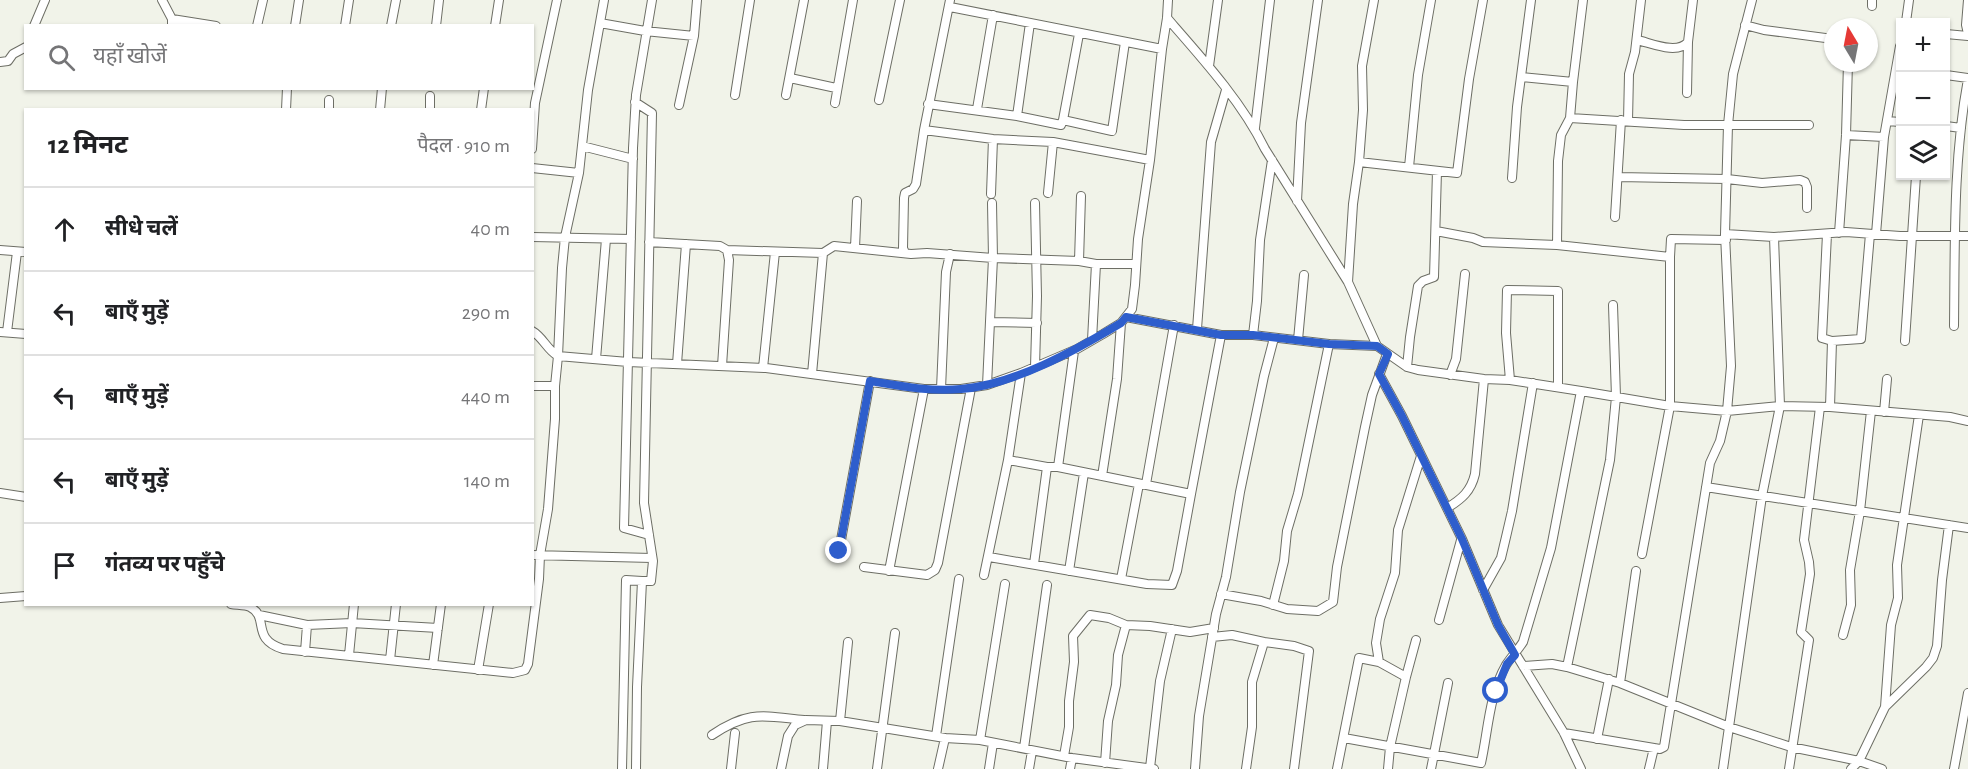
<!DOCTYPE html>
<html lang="hi">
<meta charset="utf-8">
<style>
:root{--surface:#fff;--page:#f6f6f6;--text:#202124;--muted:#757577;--line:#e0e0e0}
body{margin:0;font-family:"Alegreya Sans","Noto Sans Devanagari",sans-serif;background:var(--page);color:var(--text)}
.controls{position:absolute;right:18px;top:18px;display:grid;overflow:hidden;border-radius:0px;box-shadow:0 2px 4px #0004}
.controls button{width:54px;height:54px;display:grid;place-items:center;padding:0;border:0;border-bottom:2px solid var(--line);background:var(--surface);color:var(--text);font:30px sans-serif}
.compass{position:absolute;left:1824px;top:18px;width:54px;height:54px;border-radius:50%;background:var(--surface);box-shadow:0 2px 4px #0004;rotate:350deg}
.stop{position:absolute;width:18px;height:18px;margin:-14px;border:4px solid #2e5ecc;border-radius:50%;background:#fff}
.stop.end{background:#2e5ecc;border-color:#fff;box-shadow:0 2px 6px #0008}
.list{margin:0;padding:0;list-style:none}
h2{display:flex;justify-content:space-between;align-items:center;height:78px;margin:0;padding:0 24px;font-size:26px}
h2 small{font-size:20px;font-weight:400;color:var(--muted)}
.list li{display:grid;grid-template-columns:39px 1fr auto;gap:18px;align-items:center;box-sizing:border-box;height:84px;padding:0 24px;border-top:2px solid var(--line)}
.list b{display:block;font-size:22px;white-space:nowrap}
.list em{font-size:20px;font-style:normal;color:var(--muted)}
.icon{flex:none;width:33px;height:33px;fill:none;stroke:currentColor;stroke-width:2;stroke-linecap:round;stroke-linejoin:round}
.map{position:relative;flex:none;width:1968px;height:769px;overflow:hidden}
.search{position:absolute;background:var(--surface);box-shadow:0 2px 4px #0004;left:24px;top:24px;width:510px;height:66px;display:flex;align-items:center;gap:15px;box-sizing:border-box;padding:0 21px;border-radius:0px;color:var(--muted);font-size:22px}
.panel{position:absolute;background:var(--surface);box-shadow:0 2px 4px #0004;left:24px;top:108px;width:510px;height:498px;border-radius:0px}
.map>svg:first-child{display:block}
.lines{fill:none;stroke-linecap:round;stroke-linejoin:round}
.minor-casing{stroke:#6d6e65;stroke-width:10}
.minor{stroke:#fff;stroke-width:8}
.route{stroke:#2e5ecc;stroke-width:8}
</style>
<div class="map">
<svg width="1968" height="769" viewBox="0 0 1968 769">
<rect width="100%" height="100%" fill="#f1f3e9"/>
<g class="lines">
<g class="minor-casing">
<path id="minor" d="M 162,0 L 172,19 L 172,26
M 950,0 L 924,130 L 993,139 L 1053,142 L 1150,160
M 1752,0 L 1733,74 L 1728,125 L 1809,125
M 1872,0 L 1872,6
M 1968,0 L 1966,25 L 1968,34
M 950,7 L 1162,49
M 1167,18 C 1202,58 1242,102 1265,149 L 1348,282 L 1377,346 L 1407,367 L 1418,370 L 1484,379 L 1510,380 L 1581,391 L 1551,548 L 1523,642 C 1518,650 1511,657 1506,665 C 1489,694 1488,732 1481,763 L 1344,738
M 172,19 L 216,26
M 1906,22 L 1909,0
M 600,23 L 645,31 L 694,36
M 1745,25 L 1764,30 L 1833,39
M 34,26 L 45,0
M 257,26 L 263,0
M 295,26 L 299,0
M 345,26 L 349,0
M 391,26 L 396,0
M 436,26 L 439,0
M 495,26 L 499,0
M 1079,34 L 1063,120 L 1112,131 L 1125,42
M 1946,34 L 1968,36
M 1637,40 C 1651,43 1677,55 1688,42 L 1693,0
M 0,62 L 8,61 L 13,54 L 26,47
M 1209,66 L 1218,0
M 1946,75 L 1968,78
M 790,78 L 836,88
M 1573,82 L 1583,0
M 1687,93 L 1688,42
M 735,95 L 750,0
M 786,95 L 804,0
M 329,100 L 329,110
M 879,100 L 900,0
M 635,102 L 652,113 L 644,503 L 653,561 L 651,581 L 642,581 L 637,687 L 636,769
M 835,103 L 853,0
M 928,104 L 1017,116 L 1030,23
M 679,105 L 694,36 L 697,0
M 977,109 L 993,15
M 286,110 L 287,88
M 380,110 L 382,88
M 430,110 L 430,96
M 481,110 L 484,88
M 1017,116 L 1061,125 L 1063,120
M 1628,121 L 1629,74 L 1635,52 L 1641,0
M 1887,121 L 1900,122
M 1946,126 L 1961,128
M 1255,128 L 1270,0
M 1846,135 L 1884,137
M 582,146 L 633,159
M 532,149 L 535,103 L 557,0
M 1359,162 L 1457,173 L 1469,79 L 1483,0
M 1409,167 L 1418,75 L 1431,0
M 532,168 L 579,173
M 1618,177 L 1727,179 L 1762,183 L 1800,180 L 1805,182 L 1807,187 L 1807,208
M 1512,178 L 1517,107 L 1531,0
M 1048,193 L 1053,142
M 991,194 L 993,139
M 1297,201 L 1301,123 L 1318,0
M 1035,203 L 1037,296 L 1035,367
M 1615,217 L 1621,120
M 1436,231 L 1473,238 L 1483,242 L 1557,245 L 1558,161 L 1561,135 L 1570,118 L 1573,82 L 1521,77
M 1839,233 L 1846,135 L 1848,63
M 1725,234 L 1774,237 L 1846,232 L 1900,236 L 1968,236
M 1827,234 L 1822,338 L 1832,341 L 1830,407
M 1876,234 L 1884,137 L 1900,46
M 532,237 L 631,239
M 649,242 L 720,246 L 727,250 L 729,260 L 722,366
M 1557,245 L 1670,257 L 1670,406 L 1642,554
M 855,248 L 857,201
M 0,250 L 26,252
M 727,250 L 823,253 L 834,246 L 911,254 L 927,253 L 993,258 L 1079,261 L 1096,264 L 1136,264
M 905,253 L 903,248 L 904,198 L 905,193 L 913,189 L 916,184 L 924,130
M 1670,257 L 1671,239 L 1726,240
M 1079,261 L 1081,196
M 1348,282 L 1353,204 L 1359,162 L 1363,110 L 1362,66 L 1374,0
M 1126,317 L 1221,335 L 1253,335 L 1329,344 L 1377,346
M 990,322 L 1037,323
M 1954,326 C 1955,244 1953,160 1968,79
M 1197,329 L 1211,142 L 1226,90
M 532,331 C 543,337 547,350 558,356 L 628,362 L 766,368 L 924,389 L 961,389 L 987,385 L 1021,373 L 1077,349 L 1103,334 L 1121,323 L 1132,309 L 1135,285 L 1138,239 L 1150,160 L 1162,49 L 1167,18 L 1168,0
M 0,332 L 26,334
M 7,332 L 17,252
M 1253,335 L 1257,301 L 1260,240 L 1272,160
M 1092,340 L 1096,264
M 1298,340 L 1304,275
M 1832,341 L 1861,339 L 1870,234
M 1905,341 L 1916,176
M 596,359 L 606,239
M 677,364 L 686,244
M 1407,367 L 1410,337 L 1418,286 L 1423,281 L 1434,277 L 1437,171
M 763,368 L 775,252
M 812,374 L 823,253
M 1379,374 L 1402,416 L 1462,539 L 1498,625 L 1564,733 L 1581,769
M 1450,375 L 1456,359 L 1465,274
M 1510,380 L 1506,333 L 1507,290 L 1558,291 L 1558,386
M 987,385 L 993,258 L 992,203
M 532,386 L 555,386
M 941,389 L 946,272 L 950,254
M 1581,391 L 1670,406 L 1727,411 L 1780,406 L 1830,407 L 1950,417 L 1968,421
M 1884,412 L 1887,379
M 1008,460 L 1047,467 L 1058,467 L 1191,494 L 1221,335
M 1058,467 L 1074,351
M 1102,476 L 1117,379 L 1121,323
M 1146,484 L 1174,325
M 1706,487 L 1968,528
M 0,493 L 26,497
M 1447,508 C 1462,499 1471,491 1475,474 L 1484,379
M 649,535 L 624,528 L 633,148 L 636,95 L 652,0
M 839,551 L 870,381
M 532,555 L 652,558
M 989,557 L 1147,584 L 1172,585 L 1177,571 L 1191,494
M 1034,564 L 1047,467
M 864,567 L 927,575 L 935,570 L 938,563 L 971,388
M 889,571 L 924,389
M 1069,571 L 1084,473
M 984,575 L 1008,460 L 1021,373
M 1121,579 L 1139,484
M 1483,590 L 1501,558 L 1506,537 L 1512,511 L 1533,383
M 1221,594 L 1261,601 L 1287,609 L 1318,611 L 1333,602 L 1337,567 L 1365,427 L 1372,395 L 1387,354
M 0,598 L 26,596
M 231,604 C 237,605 246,605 250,607 C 270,617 250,639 283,649 L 513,673 L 525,670 L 528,664 L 539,579 L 540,555 L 548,509 L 555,419 L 555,386 L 558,356 L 562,268 L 565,237 L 579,173 L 588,90 L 604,0
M 1273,605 L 1284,561 L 1287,531 L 1298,494 L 1329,344
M 259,615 L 307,625 L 352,623 L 438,628
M 1439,620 L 1461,540
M 1843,635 L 1851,605 L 1850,570 L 1860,511 L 1871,411
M 1212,637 L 1232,635 L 1264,642
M 305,652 L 307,625
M 349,655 L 354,604
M 390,660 L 396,604
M 1379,662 L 1376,643 L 1380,619 L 1395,573 L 1398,530 L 1421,456
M 433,665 L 441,604
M 1523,666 L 1552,664 L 1567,667 L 1620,683 L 1729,727 L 1791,747 L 1859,761 L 1882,769
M 1567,667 L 1610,460 L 1616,397 L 1613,305
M 478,670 L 489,604
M 1620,683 L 1636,571
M 1885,707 L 1891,625 L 1898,598 L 1897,565 L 1919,415
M 840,721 L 848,642
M 1564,733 L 1660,749 L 1664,747 L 1710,463 L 1720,441 L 1727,411 L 1731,366 L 1725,234 L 1728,125 L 1684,125 L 1570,118
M 712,735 C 749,710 763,716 804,720
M 936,736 L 959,579
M 1597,739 L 1609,679
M 980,740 L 1005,584
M 1024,748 L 1047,585
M 1064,756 L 1069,727 L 1069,701 L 1074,662 L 1073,636 L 1090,615 L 1109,618 L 1126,625
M 1105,763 L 1108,721 L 1116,685 L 1118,655 L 1126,625 L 1150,626 L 1190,632 L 1214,628
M 1150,768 L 1160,681 L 1172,629
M 622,769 L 626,580 L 642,581
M 731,769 L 735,733
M 781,769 L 788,736 L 795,725 L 806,720 L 840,721 L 945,738 L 980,740 L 1072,758 L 1154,769
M 823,769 L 827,721
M 877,769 L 895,633
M 938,769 L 945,738
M 989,769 L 993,743
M 1029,769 L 1032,751
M 1070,769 L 1072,758
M 1195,769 L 1199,716 L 1216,614 L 1226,577 L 1240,492 L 1264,376 L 1274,338
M 1246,769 L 1252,727 L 1252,682 L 1264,642 L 1294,646 L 1309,651 L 1294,769
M 1337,769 L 1359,658 L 1379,662 L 1406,677 L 1416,640
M 1388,769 L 1390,747 L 1406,677
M 1431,769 L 1448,683
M 1649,769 L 1654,748
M 1723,769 L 1762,496 L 1780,406 L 1774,237
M 1789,769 L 1809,640 L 1801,632 L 1810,574 L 1809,562 L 1804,540 L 1820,407
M 1851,769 L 1859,761 L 1885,707 L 1926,667 L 1933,658 L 1937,646 L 1942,580 L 1949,525
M 1954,769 L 1968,693"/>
</g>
<use href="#minor" class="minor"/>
</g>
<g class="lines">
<path class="route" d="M 839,551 L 870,381 C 900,386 931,392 961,389 C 1014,385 1076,350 1121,323 L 1126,317 L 1221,335 L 1253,335 L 1329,344 L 1377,346 L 1388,354 L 1379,374 L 1402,416 L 1462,539 L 1498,625 L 1515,655 L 1507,664 L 1496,691"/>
</g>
</svg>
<div class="controls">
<button>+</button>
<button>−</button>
<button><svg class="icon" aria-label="layers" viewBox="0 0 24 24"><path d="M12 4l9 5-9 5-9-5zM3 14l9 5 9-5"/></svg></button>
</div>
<svg class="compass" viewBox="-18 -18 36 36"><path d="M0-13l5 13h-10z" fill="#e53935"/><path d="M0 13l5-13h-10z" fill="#757577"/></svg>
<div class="stop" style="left:1496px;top:691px"></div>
<div class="stop end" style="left:839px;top:551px"></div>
<div class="search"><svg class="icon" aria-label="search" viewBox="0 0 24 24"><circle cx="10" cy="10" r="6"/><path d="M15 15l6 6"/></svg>यहाँ खोजें</div>
<section class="panel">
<h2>12 मिनट<small>पैदल · 910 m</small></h2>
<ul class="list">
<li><svg class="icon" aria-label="ahead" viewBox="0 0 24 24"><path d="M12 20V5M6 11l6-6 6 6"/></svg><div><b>सीधे चलें</b></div><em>40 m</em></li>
<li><svg class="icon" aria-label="left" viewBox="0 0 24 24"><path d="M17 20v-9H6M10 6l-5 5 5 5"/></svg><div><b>बाएँ मुड़ें</b></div><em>290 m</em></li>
<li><svg class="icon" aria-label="left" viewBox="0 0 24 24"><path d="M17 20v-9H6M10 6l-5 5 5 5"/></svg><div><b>बाएँ मुड़ें</b></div><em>440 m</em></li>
<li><svg class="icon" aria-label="left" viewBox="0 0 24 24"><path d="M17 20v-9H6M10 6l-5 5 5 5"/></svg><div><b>बाएँ मुड़ें</b></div><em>140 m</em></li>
<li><svg class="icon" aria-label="arrive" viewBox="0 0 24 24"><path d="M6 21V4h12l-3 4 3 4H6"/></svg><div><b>गंतव्य पर पहुँचे</b></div></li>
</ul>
</section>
</div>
